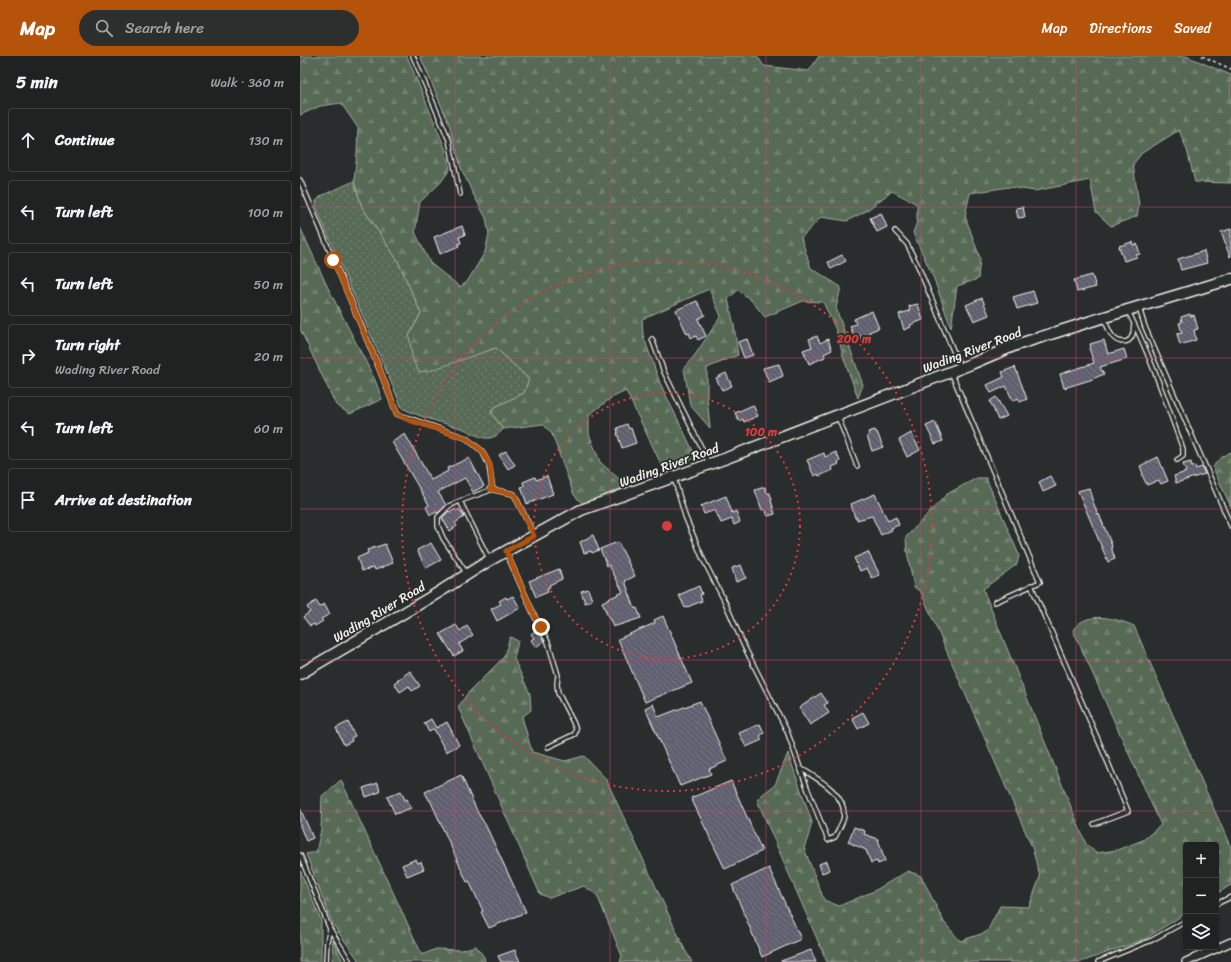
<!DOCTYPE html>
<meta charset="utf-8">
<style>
:root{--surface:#202222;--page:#2d2f2f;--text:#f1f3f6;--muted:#a2a4a5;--line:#3d3f40;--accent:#b45309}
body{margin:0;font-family:Sriracha,sans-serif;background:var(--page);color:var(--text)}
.controls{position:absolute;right:12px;bottom:12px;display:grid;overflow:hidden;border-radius:4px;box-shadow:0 1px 3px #0004}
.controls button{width:36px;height:36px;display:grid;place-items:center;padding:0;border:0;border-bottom:1px solid var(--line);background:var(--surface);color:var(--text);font:20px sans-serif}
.stop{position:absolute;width:12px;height:12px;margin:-9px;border:3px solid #b45309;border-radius:50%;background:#fff}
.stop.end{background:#b45309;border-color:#fff;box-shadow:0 1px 4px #0008}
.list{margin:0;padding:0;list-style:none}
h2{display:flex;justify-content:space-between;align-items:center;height:52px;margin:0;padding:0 16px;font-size:17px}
h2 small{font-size:13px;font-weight:400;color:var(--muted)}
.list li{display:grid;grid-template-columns:26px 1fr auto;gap:12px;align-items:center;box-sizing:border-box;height:64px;margin:0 8px 8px;padding:0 8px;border:1px solid var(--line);border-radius:4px}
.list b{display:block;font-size:15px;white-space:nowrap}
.list p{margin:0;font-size:13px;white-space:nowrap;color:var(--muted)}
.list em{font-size:13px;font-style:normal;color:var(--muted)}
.icon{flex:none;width:22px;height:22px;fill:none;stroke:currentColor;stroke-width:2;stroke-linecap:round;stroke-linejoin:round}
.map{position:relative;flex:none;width:931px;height:906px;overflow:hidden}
header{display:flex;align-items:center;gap:24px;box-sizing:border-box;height:56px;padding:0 20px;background:var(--accent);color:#fff}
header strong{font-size:19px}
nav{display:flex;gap:22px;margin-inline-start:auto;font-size:14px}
.search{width:280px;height:36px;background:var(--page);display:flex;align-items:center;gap:10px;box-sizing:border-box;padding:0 14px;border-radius:22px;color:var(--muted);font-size:15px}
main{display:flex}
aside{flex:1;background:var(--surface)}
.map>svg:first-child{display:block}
.grass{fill:url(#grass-dots);stroke:#a5ae9f}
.forest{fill:url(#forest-firs);stroke:#a5ae9f}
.building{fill:url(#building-back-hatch);stroke:#f4f1e8}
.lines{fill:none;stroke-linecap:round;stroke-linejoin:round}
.service-casing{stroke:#f4f1e8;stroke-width:6}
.minor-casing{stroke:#f4f1e8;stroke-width:10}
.secondary-casing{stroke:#f4f1e8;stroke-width:13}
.path{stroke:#f4f1e8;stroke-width:1.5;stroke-dasharray:3 3;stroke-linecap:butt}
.service{stroke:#2a2d2e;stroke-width:3.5}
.minor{stroke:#2a2d2e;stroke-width:7}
.secondary{stroke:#2a2d2e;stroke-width:10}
.route{stroke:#b45309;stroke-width:5}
.grid{fill:none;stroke:#cc4377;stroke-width:1;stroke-opacity:0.55}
.ring{fill:none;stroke:#d93c3b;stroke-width:2;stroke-dasharray:2 4}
.labels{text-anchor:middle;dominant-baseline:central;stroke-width:3.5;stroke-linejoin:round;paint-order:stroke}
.street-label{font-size:13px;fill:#f4f1e8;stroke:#2a2d2e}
.centre{fill:#d93c3b;stroke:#2a2d2e;stroke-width:2}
.ring-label{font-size:12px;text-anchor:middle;font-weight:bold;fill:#d93c3b;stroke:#2a2d2e;stroke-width:3.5;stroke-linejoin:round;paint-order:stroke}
</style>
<header>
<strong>Map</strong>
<div class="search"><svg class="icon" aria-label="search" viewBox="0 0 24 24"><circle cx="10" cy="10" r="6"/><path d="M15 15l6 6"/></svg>Search here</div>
<nav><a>Map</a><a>Directions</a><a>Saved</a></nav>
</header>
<main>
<aside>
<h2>5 min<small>Walk · 360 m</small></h2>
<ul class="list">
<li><svg class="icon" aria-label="ahead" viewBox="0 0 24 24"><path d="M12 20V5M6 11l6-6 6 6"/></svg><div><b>Continue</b></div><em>130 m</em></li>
<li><svg class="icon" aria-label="left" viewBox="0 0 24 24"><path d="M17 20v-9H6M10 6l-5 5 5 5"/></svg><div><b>Turn left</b></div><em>100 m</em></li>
<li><svg class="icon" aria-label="left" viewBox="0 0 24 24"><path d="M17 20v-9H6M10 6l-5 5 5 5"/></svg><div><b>Turn left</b></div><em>50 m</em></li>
<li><svg class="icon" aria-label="right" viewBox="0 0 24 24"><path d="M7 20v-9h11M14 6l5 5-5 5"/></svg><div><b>Turn right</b><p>Wading River Road</p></div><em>20 m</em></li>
<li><svg class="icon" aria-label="left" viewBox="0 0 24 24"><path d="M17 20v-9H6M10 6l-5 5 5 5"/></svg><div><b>Turn left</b></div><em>60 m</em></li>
<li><svg class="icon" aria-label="arrive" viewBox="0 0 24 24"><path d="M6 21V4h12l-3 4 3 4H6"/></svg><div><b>Arrive at destination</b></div></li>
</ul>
</aside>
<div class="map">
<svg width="931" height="906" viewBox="0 0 931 906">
<defs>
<pattern id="grass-dots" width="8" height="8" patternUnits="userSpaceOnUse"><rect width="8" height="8" fill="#566b56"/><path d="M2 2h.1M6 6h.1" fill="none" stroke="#6f816e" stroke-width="1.8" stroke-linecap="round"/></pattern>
<pattern id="forest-firs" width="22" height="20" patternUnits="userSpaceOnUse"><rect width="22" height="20" fill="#566b56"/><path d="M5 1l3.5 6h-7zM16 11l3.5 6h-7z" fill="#6f816e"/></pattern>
<pattern id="building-back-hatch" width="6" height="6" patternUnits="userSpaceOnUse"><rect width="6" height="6" fill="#605e70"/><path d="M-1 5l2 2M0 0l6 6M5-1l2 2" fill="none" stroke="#777684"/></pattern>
</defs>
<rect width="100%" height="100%" fill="#2a2d2e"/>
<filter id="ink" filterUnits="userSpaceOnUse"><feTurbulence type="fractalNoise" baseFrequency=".025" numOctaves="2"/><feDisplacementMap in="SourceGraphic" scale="8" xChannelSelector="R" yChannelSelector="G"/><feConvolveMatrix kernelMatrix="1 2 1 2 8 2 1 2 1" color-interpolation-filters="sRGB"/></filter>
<g filter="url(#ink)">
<path class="grass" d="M 54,125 L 62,151 L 98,205 L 121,257 L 109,280 L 178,297 L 196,292 L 229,323 L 224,337 L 193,352 L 191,356 L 203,373 C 199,379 192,383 185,382 C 178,381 171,376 164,373 C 144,367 122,362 102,352 L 16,151 L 16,145 L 21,140 Z"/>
<path class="forest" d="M 0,0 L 107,0 L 145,92 L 150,113 L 141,126 L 120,146 L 115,176 L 130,207 L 160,231 L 167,226 L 185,196 L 189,178 L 186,162 L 172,136 L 161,112 L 149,68 L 120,0 L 457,0 L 464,10 L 509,15 L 519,0 L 886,0 L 931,19 L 931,127 L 895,126 L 887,94 L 879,74 L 842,97 L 833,108 L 839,149 L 837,160 L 811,170 L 796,156 L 790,124 L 735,135 L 709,131 L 670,137 L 665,160 L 680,202 L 678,223 L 657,230 L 651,272 L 634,223 L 613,177 L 617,166 L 617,148 L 592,135 L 566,155 L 547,165 L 521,161 L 501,182 L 511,212 L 541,231 L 536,252 L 563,329 L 558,342 L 544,303 L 536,274 L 523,246 L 503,245 L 465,261 L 451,244 L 438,234 L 428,243 L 434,269 L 438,299 L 407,312 L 407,341 L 410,372 L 390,349 L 384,312 L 395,299 L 421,260 L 409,233 L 342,263 L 343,279 L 360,327 L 396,401 L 372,414 L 362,410 L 326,335 L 311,342 L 289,359 L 289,378 L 300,406 L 327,430 L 283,448 L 274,439 L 252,378 L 243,368 L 203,373 L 191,356 L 193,352 L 224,337 L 229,323 L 196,292 L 129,315 L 119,316 L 113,305 L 109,280 L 121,257 L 98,205 L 62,151 L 54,125 L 57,97 L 58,72 L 41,47 L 20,50 L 0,59 Z
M 0,171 L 28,232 L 75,324 L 82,343 L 50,358 L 36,349 L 0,273 Z
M 931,396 L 931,451 L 913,412 C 916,404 924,399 931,396 Z
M 677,422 L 686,422 L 719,499 L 717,508 L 683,533 L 786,788 L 796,797 L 817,794 L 843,784 L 861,769 L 773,574 C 786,554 816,562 834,570 L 931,792 L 931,829 L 916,838 L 916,789 L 886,789 L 886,857 L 845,883 L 781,906 L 527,906 L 457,744 L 463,738 L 475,729 L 488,697 L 512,766 L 508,781 L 504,792 L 524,844 L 539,850 L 574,835 L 608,815 L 621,820 L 644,866 L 660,885 L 687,876 L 700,850 L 729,851 L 740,821 L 732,791 L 621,536 L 614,531 L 607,496 L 606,481 L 647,438 Z
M 210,581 L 218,585 L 214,603 L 230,638 L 231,654 L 222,661 L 232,696 L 265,705 L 284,700 L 306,723 L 385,894 L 392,906 L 320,906 L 322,900 L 297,839 L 284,830 L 249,842 L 240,838 L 158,651 L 168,637 L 204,601 Z
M 41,724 L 122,899 L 136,893 L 161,894 L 176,890 L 184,901 L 185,906 L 60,906 L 33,869 L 6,798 L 16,796 L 21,774 L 22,740 Z
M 0,814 L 21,864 L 21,906 L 0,906 Z
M 33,884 L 43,906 L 32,906 Z"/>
<path class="building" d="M 723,151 L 725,161 L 718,162 L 716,152 Z
M 581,157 L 587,171 L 577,176 L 570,162 Z
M 162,170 L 165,179 L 159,181 L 161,187 L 158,188 L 159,190 L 140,198 L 134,181 Z
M 931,173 L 931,200 L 930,201 L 921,176 Z
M 832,186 L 833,189 L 837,188 L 840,198 L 836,199 L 837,201 L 824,205 L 819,190 Z
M 904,195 L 907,207 L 881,214 L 878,203 Z
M 542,199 L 546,205 L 531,213 L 528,206 Z
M 792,219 L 796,231 L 777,236 L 774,224 Z
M 733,235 L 737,247 L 717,253 L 713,241 Z
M 682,242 L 689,259 L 674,265 L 666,249 Z
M 397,245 L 405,259 L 398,263 L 406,280 L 398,284 L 396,280 L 391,282 L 389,277 L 387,278 L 376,254 Z
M 618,248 L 623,264 L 610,269 L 611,271 L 604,274 L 599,258 L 610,255 L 609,250 Z
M 572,255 L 579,272 L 569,276 L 570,279 L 561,283 L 560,279 L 554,281 L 550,270 L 556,268 L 554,263 Z
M 890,258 L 891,260 L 894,259 L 898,273 L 894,274 L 896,284 L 880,289 L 877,278 L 882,277 L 879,267 L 882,266 L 881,261 Z
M 517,280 L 520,287 L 528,283 L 532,294 L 524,298 L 525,301 L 509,308 L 503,294 L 512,291 L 509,283 Z
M 447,283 L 453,299 L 444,302 L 438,286 Z
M 804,284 L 808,298 L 824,293 L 827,303 L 800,311 L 804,318 L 790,324 L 764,332 L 760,318 L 794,307 L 789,292 L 791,291 L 790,288 Z
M 479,308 L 483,320 L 469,326 L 463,312 Z
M 715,311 L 727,343 L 720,346 L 718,342 L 713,345 L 706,330 L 691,337 L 687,329 L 704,321 L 702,316 Z
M 426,317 L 432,330 L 422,334 L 416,322 Z
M 696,341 L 707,360 L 698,364 L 690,345 Z
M 453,349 L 458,360 L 444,366 L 443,363 L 439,365 L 435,357 Z
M 635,366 L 643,385 L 635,388 L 626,370 Z
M 327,368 L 329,373 L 331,372 L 336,387 L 322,392 L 317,377 L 318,377 L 317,372 Z
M 575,374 L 576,376 L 577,376 L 583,391 L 572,395 L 567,380 L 569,379 L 568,376 Z
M 611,377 L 620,394 L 607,401 L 599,384 Z
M 105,378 L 131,424 L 148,415 L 147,412 L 169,402 L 184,430 L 173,436 L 165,422 L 138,436 L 146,449 L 138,457 L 137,456 L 130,459 L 126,451 L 129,449 L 92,386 Z
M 206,395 L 215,409 L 208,413 L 199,399 Z
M 536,396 L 540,405 L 538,406 L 539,408 L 532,411 L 533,414 L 519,420 L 518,418 L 514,420 L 507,404 L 524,397 L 525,401 Z
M 858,401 L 868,425 L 861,428 L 859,424 L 847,429 L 842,419 L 843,418 L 840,410 Z
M 891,406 L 892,411 L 895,410 L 896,413 L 902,411 L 905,418 L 876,427 L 874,420 L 886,416 L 883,408 Z
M 247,420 L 253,438 L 227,448 L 221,431 L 224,430 L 223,426 L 235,421 L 236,424 Z
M 750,420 L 756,430 L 743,436 L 739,426 Z
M 465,431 L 467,437 L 470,437 L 472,444 L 471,444 L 475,458 L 468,460 L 465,453 L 462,454 L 455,434 Z
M 789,432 L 792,443 L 798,459 L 799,458 L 812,490 L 811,491 L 815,503 L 808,506 L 778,435 Z
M 575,438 L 588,465 L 596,461 L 599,469 L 591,472 L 592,474 L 581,479 L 572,460 L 557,464 L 557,461 L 555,462 L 551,448 Z
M 426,440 L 432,457 L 436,455 L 440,466 L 434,469 L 432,463 L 421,467 L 415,454 L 404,458 L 401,450 Z
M 155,453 L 156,455 L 159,453 L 164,461 L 155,467 L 157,470 L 150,475 L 142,462 L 149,455 L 151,456 Z
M 293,479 L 299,494 L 292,497 L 291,495 L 284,497 L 280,486 Z
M 318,486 L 335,520 L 325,525 L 335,553 L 337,552 L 341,562 L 313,571 L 310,563 L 309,563 L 302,546 L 323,536 L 309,509 L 307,510 L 300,493 Z
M 131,487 L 141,504 L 126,512 L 117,494 Z
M 85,488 L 93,507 L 75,514 L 74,511 L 62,515 L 57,502 L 68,497 L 67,494 Z
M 568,496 L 580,519 L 572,522 L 567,512 L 560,515 L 554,502 Z
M 441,509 L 446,522 L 436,526 L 432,512 Z
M 259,513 L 262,523 L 249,529 L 250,531 L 247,532 L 248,536 L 236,541 L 229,525 Z
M 399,530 L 402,538 L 400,539 L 402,545 L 385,552 L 379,539 Z
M 288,533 L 292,544 L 285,547 L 281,535 Z
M 213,540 L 220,552 L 197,565 L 191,553 L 201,548 L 199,545 L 206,541 L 207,543 Z
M 16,545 L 20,551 L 24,548 L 30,558 L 21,563 L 23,565 L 15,570 L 14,568 L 10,570 L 3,561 L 10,556 L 7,551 Z
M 363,560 L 392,627 L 345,646 L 318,583 L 355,567 L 354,564 Z
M 156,569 L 160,575 L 167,570 L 173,579 L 159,588 L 163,595 L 154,600 L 140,578 Z
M 237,573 L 244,585 L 236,591 L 231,584 L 234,582 L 231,578 Z
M 110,615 L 120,630 L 112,635 L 109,630 L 100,636 L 94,627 Z
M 521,637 L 528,647 L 524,649 L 529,657 L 510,669 L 499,652 Z
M 400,645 L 427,705 L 409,713 L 411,718 L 380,730 L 345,652 L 353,648 L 358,661 Z
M 563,656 L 569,667 L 558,673 L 552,662 Z
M 131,663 L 136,672 L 147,666 L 159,689 L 146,696 L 134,673 L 129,676 L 124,667 Z
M 48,666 L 55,680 L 51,682 L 52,685 L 44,689 L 36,672 Z
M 460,668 L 464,677 L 460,680 L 462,684 L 446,691 L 439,677 Z
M 161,719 L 178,757 L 186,770 L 226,856 L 189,872 L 181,856 L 183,855 L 169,825 L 167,826 L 130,744 L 129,744 L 125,736 Z
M 431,725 L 462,795 L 425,813 L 391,742 Z
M 78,727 L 80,736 L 66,741 L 63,732 Z
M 101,735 L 105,744 L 107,743 L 111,752 L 95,758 L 87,741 Z
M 0,752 L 13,782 L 6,785 L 0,770 Z
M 554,771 L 565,775 L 564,778 L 578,783 L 585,805 L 578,808 L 577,805 L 571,807 L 566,794 L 548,786 Z
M 116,803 L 118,807 L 121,806 L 124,813 L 107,820 L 102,809 Z
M 527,805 L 530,814 L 522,817 L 519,808 Z
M 469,812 L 501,883 L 462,901 L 432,829 Z
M 215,894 L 220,906 L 201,906 L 198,900 Z
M 511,894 L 516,906 L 481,906 L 481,905 Z"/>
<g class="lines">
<g class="service-casing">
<path id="service" d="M 113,0 L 149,84 L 160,138
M 0,124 L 79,312 L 97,358 L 166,382 L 182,395 L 189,409 L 192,430 L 188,435 L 160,445 L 189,503
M 595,175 L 607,188 L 618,210 L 660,311
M 839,252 L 845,271 L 931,470
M 828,255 C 850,299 866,346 883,393 L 883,400 L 877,404
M 804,262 C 807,268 808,276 814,282 C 819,287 829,288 832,280 C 834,277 833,271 834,268
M 352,283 L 364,316 L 409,407
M 651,316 L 740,526 L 695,546
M 538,361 L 557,410
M 374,422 L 385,460 L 403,503 L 425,546 L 444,590 L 487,675 L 508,734 L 528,784 L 535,781 C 538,775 541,769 543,764 C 550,739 516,722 500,712
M 190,433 L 214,438 L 234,479
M 160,445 L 149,450 L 138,461 L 138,470 L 143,482 L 167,518
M 206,496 L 236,563 L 248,586 L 258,619 L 257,628 L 258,637 L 273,666 L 276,673 L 275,678 L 248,691
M 731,529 L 809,709 L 828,755 L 794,768
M 0,799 L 30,873 L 50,906
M 916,848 L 931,841
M 26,906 L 27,885 L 30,873
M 798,906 L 852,884 L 886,865"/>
</g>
<g class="minor-casing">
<path id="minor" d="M 886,906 L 931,886"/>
</g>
<g class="secondary-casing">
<path id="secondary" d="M 0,618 L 136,538 L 190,504 L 281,454 L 424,403 L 671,308 L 716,289 L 798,263 L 931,223"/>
</g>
<path class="path" d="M 902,0 L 931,13"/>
<use href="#service" class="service"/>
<use href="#minor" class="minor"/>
<use href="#secondary" class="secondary"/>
</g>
</g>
<g class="lines" filter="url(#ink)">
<path class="route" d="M 33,204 L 79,312 L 97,358 L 109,364 L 166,382 L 182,395 L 190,409 L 192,430 L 190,433 L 214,438 L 234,480 L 206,495 L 236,563 L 241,571"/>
</g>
<path class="grid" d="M 155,0 L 155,906M 310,0 L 310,906M 466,0 L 466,906M 621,0 L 621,906M 776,0 L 776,906M 0,151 L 931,151M 0,302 L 931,302M 0,453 L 931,453M 0,604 L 931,604M 0,755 L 931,755"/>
<g class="ring">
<circle cx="367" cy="470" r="133"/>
<circle cx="367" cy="470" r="265"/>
</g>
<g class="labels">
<g class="street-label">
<text transform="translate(672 294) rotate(-21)">Wading River Road</text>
<text transform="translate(369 409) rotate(-20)">Wading River Road</text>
<text transform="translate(79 556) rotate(-31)">Wading River Road</text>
</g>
</g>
<circle cx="367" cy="470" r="6" class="centre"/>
<g class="ring-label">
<text x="554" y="287">200 m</text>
<text x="461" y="380">100 m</text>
</g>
</svg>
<div class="controls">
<button>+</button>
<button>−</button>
<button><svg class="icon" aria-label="layers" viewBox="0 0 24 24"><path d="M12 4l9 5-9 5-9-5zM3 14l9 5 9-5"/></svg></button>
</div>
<div class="stop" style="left:33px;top:204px"></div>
<div class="stop end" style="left:241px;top:571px"></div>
</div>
</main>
